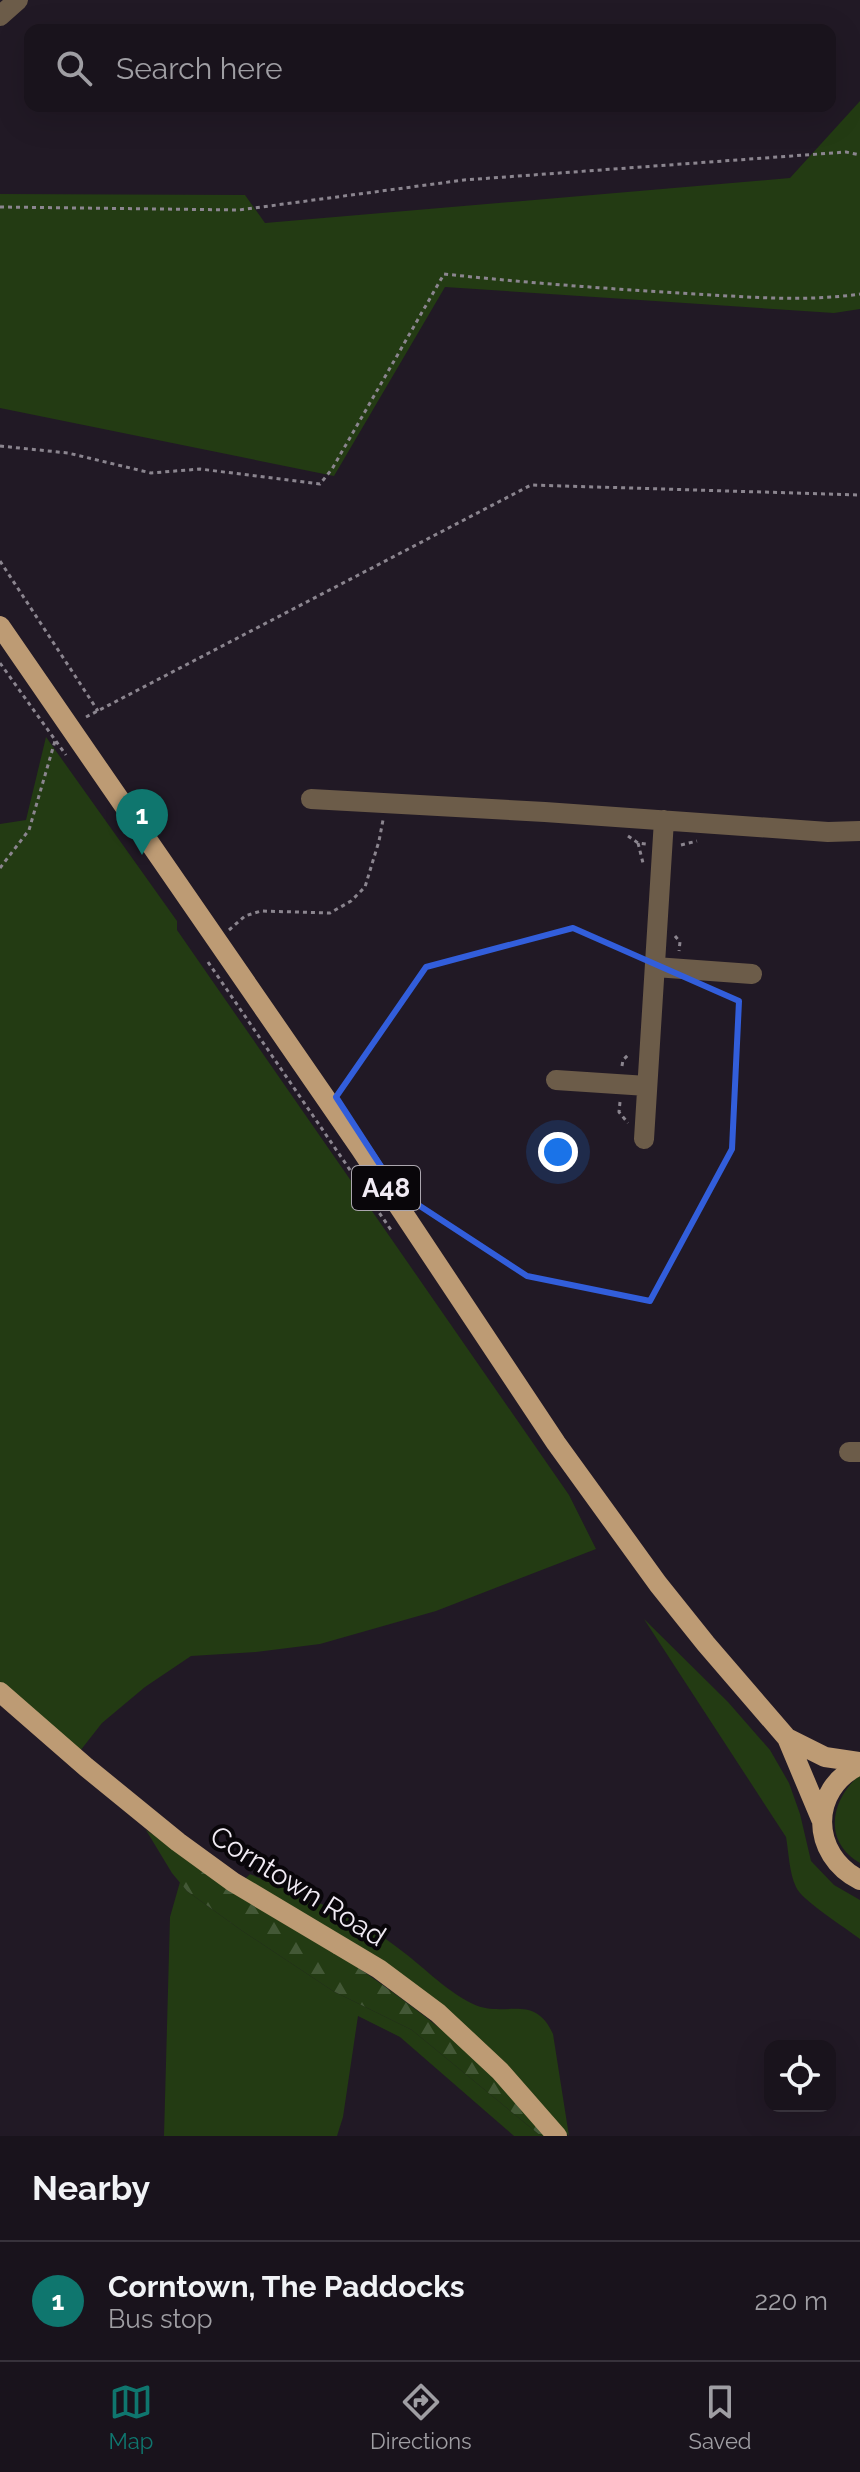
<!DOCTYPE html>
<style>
:root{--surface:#19131c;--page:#262029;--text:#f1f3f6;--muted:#9f9ea3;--line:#37323b;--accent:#0f766e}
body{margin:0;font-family:Raleway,sans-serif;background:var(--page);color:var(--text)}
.controls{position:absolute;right:24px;bottom:24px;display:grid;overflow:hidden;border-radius:16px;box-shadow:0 8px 32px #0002}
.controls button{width:72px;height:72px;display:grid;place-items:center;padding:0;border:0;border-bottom:2px solid var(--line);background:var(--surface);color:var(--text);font:40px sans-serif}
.you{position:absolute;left:558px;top:1152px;width:28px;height:28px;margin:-20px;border:6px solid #fff;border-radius:50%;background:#1a73e8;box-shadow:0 0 0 12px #1a73e833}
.badge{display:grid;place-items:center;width:52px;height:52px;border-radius:50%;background:var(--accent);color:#fff;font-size:26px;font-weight:700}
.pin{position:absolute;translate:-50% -66px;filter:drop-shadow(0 2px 4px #0008)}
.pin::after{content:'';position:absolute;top:42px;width:28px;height:24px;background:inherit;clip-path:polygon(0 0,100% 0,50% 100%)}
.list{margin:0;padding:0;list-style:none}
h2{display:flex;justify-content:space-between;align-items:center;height:104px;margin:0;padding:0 32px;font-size:34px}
h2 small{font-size:26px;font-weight:400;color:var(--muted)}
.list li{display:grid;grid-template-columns:52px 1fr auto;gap:24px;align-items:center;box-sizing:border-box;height:120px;padding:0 32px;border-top:2px solid var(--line)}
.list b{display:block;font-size:30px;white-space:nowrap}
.list p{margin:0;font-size:26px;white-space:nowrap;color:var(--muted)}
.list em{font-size:26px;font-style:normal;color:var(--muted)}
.icon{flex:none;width:44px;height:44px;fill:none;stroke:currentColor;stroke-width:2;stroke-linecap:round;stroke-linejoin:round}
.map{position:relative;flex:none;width:860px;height:2136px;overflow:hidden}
.search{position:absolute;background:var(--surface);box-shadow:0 8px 32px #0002;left:24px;right:24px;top:24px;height:88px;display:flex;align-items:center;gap:20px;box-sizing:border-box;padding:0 28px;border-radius:16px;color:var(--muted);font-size:30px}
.sheet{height:224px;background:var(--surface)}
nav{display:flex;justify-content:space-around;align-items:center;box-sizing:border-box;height:112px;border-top:2px solid var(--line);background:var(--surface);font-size:22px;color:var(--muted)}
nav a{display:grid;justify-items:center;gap:4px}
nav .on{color:var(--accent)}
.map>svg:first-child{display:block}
.green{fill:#233b13}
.forest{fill:url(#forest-firs)}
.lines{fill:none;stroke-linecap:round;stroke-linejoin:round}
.path{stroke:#8b858f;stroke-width:3;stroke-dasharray:4 4;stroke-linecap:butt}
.minor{stroke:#6c5c49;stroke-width:20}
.major{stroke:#bd9b74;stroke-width:20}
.marked{fill:none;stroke:#325edb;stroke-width:6;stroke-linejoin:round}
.labels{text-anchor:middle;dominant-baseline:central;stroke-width:8;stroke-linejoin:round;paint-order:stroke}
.shield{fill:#09060a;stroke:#aba6ae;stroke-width:2}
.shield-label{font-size:26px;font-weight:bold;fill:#f1ebf4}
.street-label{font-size:28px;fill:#f1ebf4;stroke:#09060a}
</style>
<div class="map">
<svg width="860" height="2136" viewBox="0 0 860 2136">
<defs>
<pattern id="forest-firs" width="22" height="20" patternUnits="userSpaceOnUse" patternTransform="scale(2)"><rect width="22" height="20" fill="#233b13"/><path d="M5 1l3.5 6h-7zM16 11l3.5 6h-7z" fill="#435836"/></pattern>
</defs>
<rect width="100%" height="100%" fill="#211925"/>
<path class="green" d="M 860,101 L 860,309 L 834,313 L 445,287 L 334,476 L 0,408 L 0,194 L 245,195 L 265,223 L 790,178 Z
M 46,737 L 177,921 L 177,930 L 569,1495 L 596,1549 L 436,1611 L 320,1644 L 256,1652 L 191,1656 L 145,1687 L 102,1723 L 80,1751 L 0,1682 L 0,824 L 26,820 Z
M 644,1619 L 728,1702 L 770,1750 L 789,1783 L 800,1814 L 811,1861 L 834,1885 L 860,1900 L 860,1939 C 846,1928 801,1900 796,1887 C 789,1872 789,1854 786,1837 Z
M 860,1775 L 860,1863 C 822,1841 831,1799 860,1775 Z
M 250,1874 C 299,1895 352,1913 394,1945 C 421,1964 444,1990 473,2004 C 505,2019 534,1992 553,2034 L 569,2136 L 513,2073 L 243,1881 Z
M 180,1882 L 187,1891 L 241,1930 L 333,1991 L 412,2030 L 541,2136 L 514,2136 L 400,2037 L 358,2016 L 343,2117 L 337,2136 L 164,2136 L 170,1917 Z"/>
<path class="forest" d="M 146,1830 C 253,1899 365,1965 463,2047 C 491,2071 520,2108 545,2136 L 541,2136 L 412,2030 L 333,1991 L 241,1930 L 187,1891 L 172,1873 Z"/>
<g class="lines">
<path class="path" d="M 0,207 L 239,210 L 464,180 L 846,152 L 860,155
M 0,446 L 68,453 L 151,473 L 200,469 L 320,484 L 332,469 L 444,274 C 528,283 611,289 695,294 C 749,297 806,302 860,294
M 0,561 L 98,711
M 0,663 L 66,755
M 86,717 L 531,485 L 860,495
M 628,836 L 638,843 L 646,844
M 638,843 L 643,863
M 681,845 L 697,841
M 0,868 L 29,830 L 55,741
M 229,930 L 245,916 L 261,911 L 330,913 L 351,901 L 365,887 L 379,841 L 383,820
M 675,936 L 680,942 L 679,951
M 208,962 L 391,1230
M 622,1066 L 623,1060 L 630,1053
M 620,1102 L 619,1112 L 628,1123"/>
<path class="minor" d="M 0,16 L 18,0
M 311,799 L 545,812 L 828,832 L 860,831
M 655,967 L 752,974
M 556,1080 L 647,1086
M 644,1139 L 664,820
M 849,1452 L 860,1452"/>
<path class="major" d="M 0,626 L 360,1148 L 556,1443 L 658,1584 L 706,1644 L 787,1738 L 825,1757 L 860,1762
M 0,1692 L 86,1767 L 178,1842 L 233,1882 L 379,1969 L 438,2013 L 500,2071 L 557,2136
M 787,1738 L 821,1819
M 860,1765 C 809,1789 810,1855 860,1880"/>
</g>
<path class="marked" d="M 573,928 L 739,1001 L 732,1149 L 650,1301 L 527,1276 L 397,1191 L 336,1097 L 426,967 Z"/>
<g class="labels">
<rect class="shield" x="352" y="1166" width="68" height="44" rx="6"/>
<g class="shield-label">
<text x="386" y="1188">A48</text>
</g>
<g class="street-label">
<text transform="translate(298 1886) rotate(32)">Corntown Road</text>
</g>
</g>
</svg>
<div class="controls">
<button><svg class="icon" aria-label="locate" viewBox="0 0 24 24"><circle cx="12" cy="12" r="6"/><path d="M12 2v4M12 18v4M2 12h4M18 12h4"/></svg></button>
</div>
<div class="you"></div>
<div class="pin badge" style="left:142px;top:855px">1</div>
<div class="search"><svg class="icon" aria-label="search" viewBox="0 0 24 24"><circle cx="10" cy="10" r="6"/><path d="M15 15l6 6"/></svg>Search here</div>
</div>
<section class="sheet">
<h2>Nearby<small></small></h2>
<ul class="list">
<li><span class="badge">1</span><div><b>Corntown, The Paddocks</b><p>Bus stop</p></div><em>220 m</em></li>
</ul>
</section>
<nav>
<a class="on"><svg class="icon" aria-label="map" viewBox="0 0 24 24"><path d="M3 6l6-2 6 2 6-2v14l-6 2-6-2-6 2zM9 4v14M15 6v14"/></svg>Map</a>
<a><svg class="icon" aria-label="directions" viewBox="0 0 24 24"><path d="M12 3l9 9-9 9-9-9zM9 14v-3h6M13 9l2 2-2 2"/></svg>Directions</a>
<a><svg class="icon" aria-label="saved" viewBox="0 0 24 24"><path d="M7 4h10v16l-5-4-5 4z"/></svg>Saved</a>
</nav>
